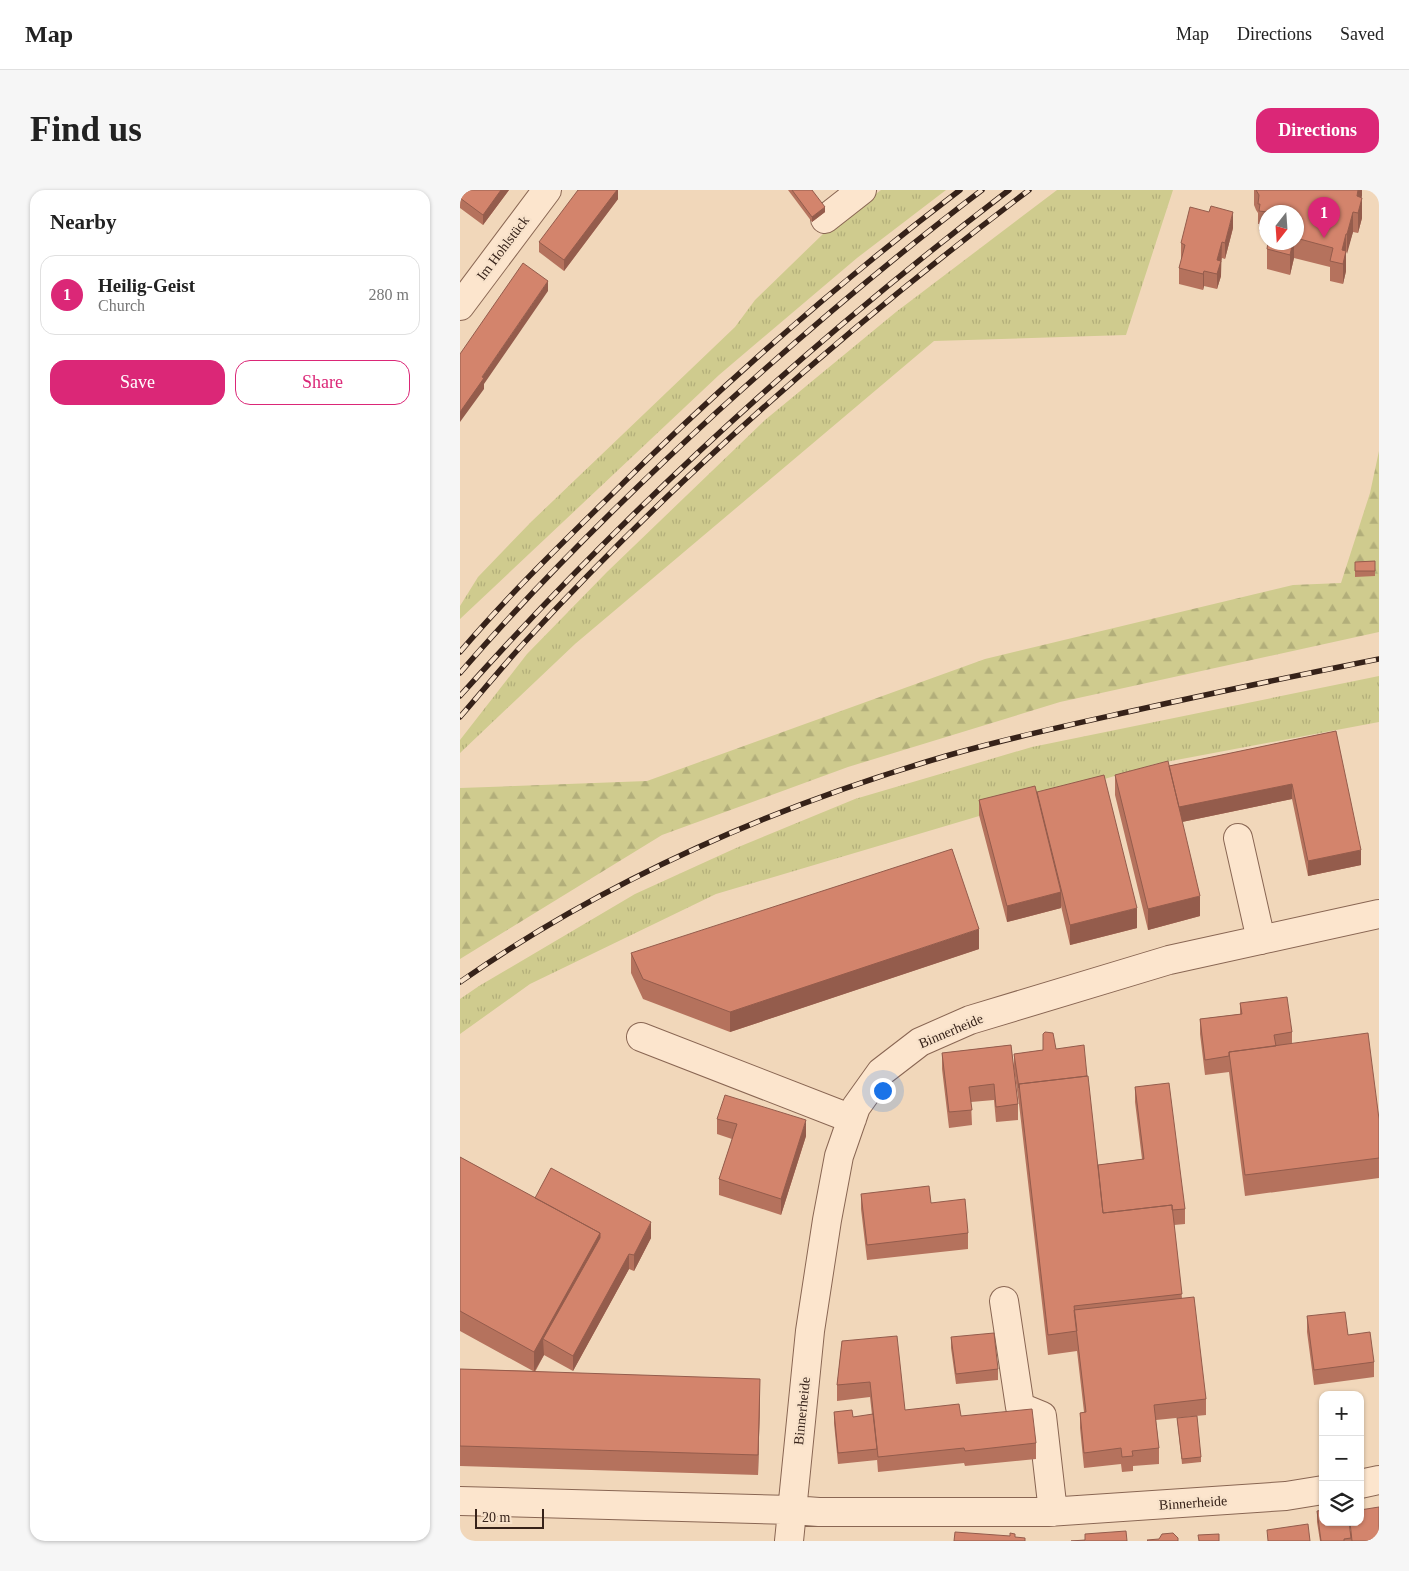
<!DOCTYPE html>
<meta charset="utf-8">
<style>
:root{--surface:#fff;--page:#f6f6f6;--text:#222;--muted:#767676;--line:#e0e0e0;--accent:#db2777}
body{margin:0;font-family:Georgia,serif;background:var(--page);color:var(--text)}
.controls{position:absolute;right:15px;bottom:15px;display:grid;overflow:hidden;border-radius:10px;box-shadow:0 1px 4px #0004}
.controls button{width:45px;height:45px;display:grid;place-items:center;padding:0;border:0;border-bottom:1px solid var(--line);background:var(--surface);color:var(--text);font:25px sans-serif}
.compass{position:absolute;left:799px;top:15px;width:45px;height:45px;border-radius:50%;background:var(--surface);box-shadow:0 1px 4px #0004;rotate:197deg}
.scale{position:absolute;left:15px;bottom:12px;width:69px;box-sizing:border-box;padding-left:5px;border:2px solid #362219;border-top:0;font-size:14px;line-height:18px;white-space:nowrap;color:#362219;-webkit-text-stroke:4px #f8e2ca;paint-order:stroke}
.you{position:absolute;left:422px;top:900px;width:18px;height:18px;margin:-12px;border:4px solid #fff;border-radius:50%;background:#1a73e8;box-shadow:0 0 0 8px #1a73e833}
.badge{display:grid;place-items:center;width:32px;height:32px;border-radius:50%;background:var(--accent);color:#fff;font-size:16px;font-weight:700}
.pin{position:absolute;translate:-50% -41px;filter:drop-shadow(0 1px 2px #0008)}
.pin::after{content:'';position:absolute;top:26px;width:18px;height:15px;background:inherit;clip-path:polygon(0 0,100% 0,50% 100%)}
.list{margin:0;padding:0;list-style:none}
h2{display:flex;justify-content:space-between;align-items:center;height:65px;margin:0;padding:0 20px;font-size:21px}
h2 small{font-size:16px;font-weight:400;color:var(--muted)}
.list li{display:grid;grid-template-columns:32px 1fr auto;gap:15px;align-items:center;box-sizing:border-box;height:80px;margin:0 10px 10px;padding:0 10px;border:1px solid var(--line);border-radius:15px}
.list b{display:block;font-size:19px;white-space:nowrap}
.list p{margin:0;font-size:16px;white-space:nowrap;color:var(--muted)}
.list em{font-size:16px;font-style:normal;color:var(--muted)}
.actions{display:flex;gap:10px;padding:15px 20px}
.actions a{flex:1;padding:11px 0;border:1px solid var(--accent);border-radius:15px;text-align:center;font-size:18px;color:var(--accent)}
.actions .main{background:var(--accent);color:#fff}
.icon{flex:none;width:28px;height:28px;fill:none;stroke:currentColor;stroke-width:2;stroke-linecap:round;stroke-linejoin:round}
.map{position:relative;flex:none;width:919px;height:1351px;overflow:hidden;border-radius:15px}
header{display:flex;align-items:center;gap:30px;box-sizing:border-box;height:70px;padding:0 25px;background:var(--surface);border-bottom:1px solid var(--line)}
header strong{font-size:24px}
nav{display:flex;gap:28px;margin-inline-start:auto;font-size:18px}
.intro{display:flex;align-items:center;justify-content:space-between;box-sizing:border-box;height:120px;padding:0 30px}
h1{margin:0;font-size:35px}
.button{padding:12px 22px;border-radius:15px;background:var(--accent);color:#fff;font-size:18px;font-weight:700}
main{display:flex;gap:30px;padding:0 30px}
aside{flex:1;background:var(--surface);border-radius:15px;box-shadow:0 1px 4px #0004}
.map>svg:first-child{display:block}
.grass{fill:url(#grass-tufts)}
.forest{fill:url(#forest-firs)}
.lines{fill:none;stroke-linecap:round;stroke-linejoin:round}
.minor-casing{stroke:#896653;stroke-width:30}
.minor{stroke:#fce5cd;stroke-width:28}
.rail-casing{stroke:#362219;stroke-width:5.5}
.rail{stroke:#f8e2ca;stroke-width:4;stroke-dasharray:11;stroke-linecap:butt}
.wall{fill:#b5725d}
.shaded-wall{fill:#945c4c}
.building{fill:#d3846c;stroke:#945c4c}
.labels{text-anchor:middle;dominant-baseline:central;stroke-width:4.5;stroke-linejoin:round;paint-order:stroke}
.street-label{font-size:14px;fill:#362219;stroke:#f8e2ca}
</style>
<header>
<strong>Map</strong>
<nav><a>Map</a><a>Directions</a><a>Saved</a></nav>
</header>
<div class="intro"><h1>Find us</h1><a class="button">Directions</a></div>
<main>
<aside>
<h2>Nearby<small></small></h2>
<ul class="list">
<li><span class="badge">1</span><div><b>Heilig-Geist</b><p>Church</p></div><em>280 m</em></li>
</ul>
<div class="actions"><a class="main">Save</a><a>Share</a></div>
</aside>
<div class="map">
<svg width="919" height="1351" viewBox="0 0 919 1351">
<defs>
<pattern id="grass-tufts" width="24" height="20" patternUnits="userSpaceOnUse" patternTransform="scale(1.25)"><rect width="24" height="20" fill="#cfcb8e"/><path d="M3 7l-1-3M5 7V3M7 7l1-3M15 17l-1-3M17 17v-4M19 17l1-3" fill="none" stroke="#b2ae7a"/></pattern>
<pattern id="forest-firs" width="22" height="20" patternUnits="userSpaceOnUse" patternTransform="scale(1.25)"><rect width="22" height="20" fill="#cfcb8e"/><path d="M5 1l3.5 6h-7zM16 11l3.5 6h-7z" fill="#b2ae7a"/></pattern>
</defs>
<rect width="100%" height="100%" fill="#f1d7ba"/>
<path class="grass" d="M 421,0 L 486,0 L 397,68 L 259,185 L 0,429 L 0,416 L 18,387 L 71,332 L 275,137 L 295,110 L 364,43 Z
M 597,0 L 713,0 L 666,145 L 474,151 L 115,454 L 0,563 L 0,550 L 67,464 L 147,382 L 305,230 L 436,122 Z
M 919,486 L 919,532 L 695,574 L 256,704 L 70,794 L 0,844 L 0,809 L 19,796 L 175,704 L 276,658 L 395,609 L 572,557 Z"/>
<path class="forest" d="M 919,261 L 919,442 L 600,512 L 388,577 L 202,645 L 0,769 L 0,598 L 187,591 L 525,469 L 833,395 L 881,393 L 910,303 Z"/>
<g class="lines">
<g class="minor-casing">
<path id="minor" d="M 365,29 L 402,0
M 0,116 L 87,0
M 778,648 L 801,750
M 181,847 L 392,929
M 544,1111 L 560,1217 L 582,1226 L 593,1322
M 900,1294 L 919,1290
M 0,1311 L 332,1320 L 359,1322 L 588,1322 L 826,1306 L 863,1300
M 329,1351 L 350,1141 L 367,1030 L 379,966 L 396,917 L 421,882 L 460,852 L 510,830 L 709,770 L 919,724"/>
</g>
<use href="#minor" class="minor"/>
<g class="rail-casing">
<path id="rail" d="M 0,462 C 45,409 94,361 144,312 C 256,200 374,96 500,0
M 0,483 C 80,390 168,304 258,221 C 343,144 431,69 522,0
M 0,506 C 166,320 351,151 549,0
M 0,527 C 21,503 42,477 64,453 C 217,286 389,136 569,0
M 0,792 C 146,690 315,616 486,566 C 544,549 604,536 663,523 C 748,504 834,486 919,469"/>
</g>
<use href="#rail" class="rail"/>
</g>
<path class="wall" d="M 3,0 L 49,0 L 23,35 L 0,18 L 0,5 Z
M 158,0 L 158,9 L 104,81 L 79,62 L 79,52 Z
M 328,0 L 352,0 L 365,22 L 352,32 Z
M 794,0 L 902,0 L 901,8 L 902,28 L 898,43 L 893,42 L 886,64 L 886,81 L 883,94 L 870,91 L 870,77 L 834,68 L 830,85 L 807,79 L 807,59 L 808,52 L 836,52 L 836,22 L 806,22 L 806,42 L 799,41 L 799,34 L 798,34 L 798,23 L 796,20 L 794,15 Z
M 773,38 L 765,69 L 762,68 L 761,72 L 761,86 L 757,99 L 744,96 L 743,100 L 719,94 L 719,78 L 722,69 L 721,69 L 721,53 Z
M 915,371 L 915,386 L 895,387 L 895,372 Z
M 876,541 L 901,675 L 848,686 L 832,609 L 722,632 L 740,726 L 688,740 L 655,605 L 655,585 L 709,576 Z
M 577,602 L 677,738 L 610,755 L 601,716 L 601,718 L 547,732 L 519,625 L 519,610 L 577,606 Z
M 519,759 L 270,842 L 183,809 L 171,783 L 171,763 Z
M 780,813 L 832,842 L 832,853 L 919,929 L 919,988 L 785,1006 L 769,882 L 745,885 L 740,844 L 740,829 L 780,824 Z
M 583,844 L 596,859 L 638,975 L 682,969 L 675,912 L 675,897 L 725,1019 L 725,1034 L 714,1035 L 722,1108 L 746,1209 L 746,1225 L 696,1230 L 699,1258 L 699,1274 L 673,1276 L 673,1281 L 662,1282 L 661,1274 L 624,1278 L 620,1238 L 620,1223 L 624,1222 L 617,1161 L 588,1165 L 559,914 L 554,879 L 554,864 L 583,860 Z
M 551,855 L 558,914 L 558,930 L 536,932 L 534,910 L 511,912 L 512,935 L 489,938 L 482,879 L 482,863 Z
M 257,929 L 346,946 L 321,1025 L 259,1005 L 259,989 L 272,949 L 257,944 Z
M 0,967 L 75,1008 L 191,1048 L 174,1081 L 169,1079 L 113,1181 L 84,1165 L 75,1182 L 300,1209 L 298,1285 L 0,1276 L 0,1179 L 73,1181 L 0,1141 Z
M 401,1004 L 471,1013 L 508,1043 L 508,1059 L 407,1070 L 401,1019 Z
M 847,1126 L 888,1145 L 914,1172 L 914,1187 L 854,1195 L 847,1142 Z
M 491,1147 L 538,1179 L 538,1190 L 496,1194 L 491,1158 Z
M 382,1151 L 445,1220 L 501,1226 L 576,1253 L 576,1269 L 505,1276 L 504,1273 L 418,1282 L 417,1269 L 417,1270 L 378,1274 L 374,1233 L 374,1222 L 393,1227 L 412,1225 L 410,1207 L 377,1211 L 377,1195 Z
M 717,1228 L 741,1267 L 741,1272 L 722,1274 Z
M 857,1321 L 863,1332 L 919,1351 L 860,1351 L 857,1332 Z"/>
<path class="shaded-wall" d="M 41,0 L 49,0 L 23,35 L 23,25 Z
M 157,0 L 158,0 L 158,9 L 104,81 L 104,70 Z
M 898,0 L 902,0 L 902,6 L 897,23 L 897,6 Z
M 902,8 L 902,28 L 898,43 L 898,23 Z
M 365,17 L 365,22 L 352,32 L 352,27 Z
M 773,22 L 773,38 L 765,69 L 765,53 Z
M 893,22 L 893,42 L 887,64 L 887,44 Z
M 886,44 L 886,81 L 883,94 L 883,74 L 882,60 Z
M 762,52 L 761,86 L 757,99 L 757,70 Z
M 833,52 L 834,52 L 834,68 L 830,85 L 830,65 Z
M 744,81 L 744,96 L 743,100 L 743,84 Z
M 88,91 L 88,101 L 24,194 L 24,199 L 0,232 L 0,222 L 22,187 Z
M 832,594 L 832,609 L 717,633 L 717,617 Z
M 901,660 L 901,675 L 848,686 L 848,671 Z
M 601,702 L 601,718 L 547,732 L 547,716 Z
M 740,706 L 740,726 L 688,740 L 688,719 Z
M 677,718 L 677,738 L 610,755 L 610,735 Z
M 519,739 L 519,759 L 270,842 L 270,822 Z
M 346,930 L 346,946 L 321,1025 L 321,1009 Z
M 191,1032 L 191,1048 L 174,1081 L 174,1065 Z
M 140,1043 L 140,1063 L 83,1149 L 84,1165 L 74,1182 L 74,1162 Z
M 169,1064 L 169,1079 L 113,1181 L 113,1166 Z
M 300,1189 L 300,1209 L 298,1285 L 298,1265 Z"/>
<path class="building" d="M 3,0 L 41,0 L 23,25 L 0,8 L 0,5 Z
M 118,0 L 157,0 L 104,70 L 79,52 Z
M 332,0 L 352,0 L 365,17 L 352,27 Z
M 796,0 L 898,0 L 897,6 L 902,8 L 898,23 L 893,22 L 887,44 L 886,44 L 882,60 L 886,61 L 883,74 L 870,71 L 873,58 L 836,48 L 836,22 L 807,22 L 799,21 L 800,14 L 798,14 L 799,5 Z
M 751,16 L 773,22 L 765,53 L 762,52 L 757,70 L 761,71 L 757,84 L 744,81 L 743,84 L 719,78 L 725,55 L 721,53 L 730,17 L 749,22 Z
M 808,52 L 833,52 L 830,65 L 807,59 Z
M 63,73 L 88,91 L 22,187 L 24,188 L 0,222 L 0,164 Z
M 915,371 L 915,381 L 895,381 L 895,372 Z
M 876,541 L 901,660 L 848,671 L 832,594 L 719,617 L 709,576 Z
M 708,571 L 740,706 L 688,719 L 655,585 Z
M 644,585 L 677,718 L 610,735 L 577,602 Z
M 575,596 L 601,702 L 547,716 L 519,610 Z
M 492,659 L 519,739 L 270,822 L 183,789 L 171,763 Z
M 827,807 L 832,842 L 814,845 L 816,856 L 769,862 L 769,866 L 745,870 L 740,829 L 782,824 L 780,813 Z
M 585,842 L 593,843 L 596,859 L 624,855 L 627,886 L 559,894 L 559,898 L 554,864 L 583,860 L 583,844 Z
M 908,843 L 919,929 L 919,968 L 785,985 L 769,862 Z
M 551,855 L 558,914 L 536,917 L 534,894 L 509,897 L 512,920 L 489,922 L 482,863 Z
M 628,886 L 643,1023 L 712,1015 L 722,1104 L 614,1116 L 617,1141 L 588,1145 L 559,894 Z
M 709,893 L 725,1019 L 712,1020 L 712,1015 L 643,1023 L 638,975 L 684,969 L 675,897 Z
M 265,905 L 346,930 L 321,1009 L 259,989 L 277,934 L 257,929 Z
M 0,967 L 140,1043 L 74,1162 L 0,1121 Z
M 91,978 L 191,1032 L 174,1065 L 169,1064 L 113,1166 L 83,1149 L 140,1048 L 140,1043 L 75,1008 Z
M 469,996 L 471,1013 L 505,1009 L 508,1043 L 407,1055 L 401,1004 Z
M 734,1107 L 746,1209 L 694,1215 L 699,1258 L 672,1261 L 673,1266 L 662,1267 L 661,1258 L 624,1263 L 620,1223 L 626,1222 L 614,1120 Z
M 885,1122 L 888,1145 L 910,1142 L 914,1172 L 854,1180 L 847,1126 Z
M 534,1143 L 538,1179 L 496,1184 L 491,1147 Z
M 437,1146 L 445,1220 L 499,1214 L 501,1226 L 572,1219 L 576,1253 L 505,1261 L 504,1258 L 418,1267 L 410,1192 L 377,1195 L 382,1151 Z
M 0,1179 L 300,1189 L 298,1265 L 0,1256 Z
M 392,1220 L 393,1227 L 413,1224 L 417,1259 L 378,1263 L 374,1222 Z
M 737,1226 L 741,1267 L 722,1269 L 717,1228 Z
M 919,1317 L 919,1351 L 892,1351 L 890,1332 L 900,1332 L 900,1320 Z
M 863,1320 L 863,1332 L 889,1332 L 891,1348 L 884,1349 L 884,1351 L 861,1351 L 857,1321 Z
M 848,1334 L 850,1351 L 808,1351 L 807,1340 Z
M 666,1341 L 667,1351 L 611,1351 L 625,1350 L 625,1344 Z
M 495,1342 L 550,1346 L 550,1343 L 555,1344 L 555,1347 L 565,1348 L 565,1351 L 494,1351 Z
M 713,1343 L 718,1348 L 718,1351 L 688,1351 L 687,1350 L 699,1349 L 702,1344 Z
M 759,1344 L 759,1351 L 739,1351 L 738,1345 Z"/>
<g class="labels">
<g class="street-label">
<text transform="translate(43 58) rotate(-53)">Im Hohlstück</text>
<text transform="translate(491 841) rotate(-23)">Binnerheide</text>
<text transform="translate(342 1221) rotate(-84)">Binnerheide</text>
<text transform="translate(733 1313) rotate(-4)">Binnerheide</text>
</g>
</g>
</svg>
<div class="controls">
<button>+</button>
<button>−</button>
<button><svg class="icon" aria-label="layers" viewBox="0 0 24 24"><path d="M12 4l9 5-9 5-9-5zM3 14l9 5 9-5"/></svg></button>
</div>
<svg class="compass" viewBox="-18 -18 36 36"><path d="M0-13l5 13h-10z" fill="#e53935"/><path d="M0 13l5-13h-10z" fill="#767676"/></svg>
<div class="scale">20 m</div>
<div class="you"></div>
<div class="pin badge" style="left:864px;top:48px">1</div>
</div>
</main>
